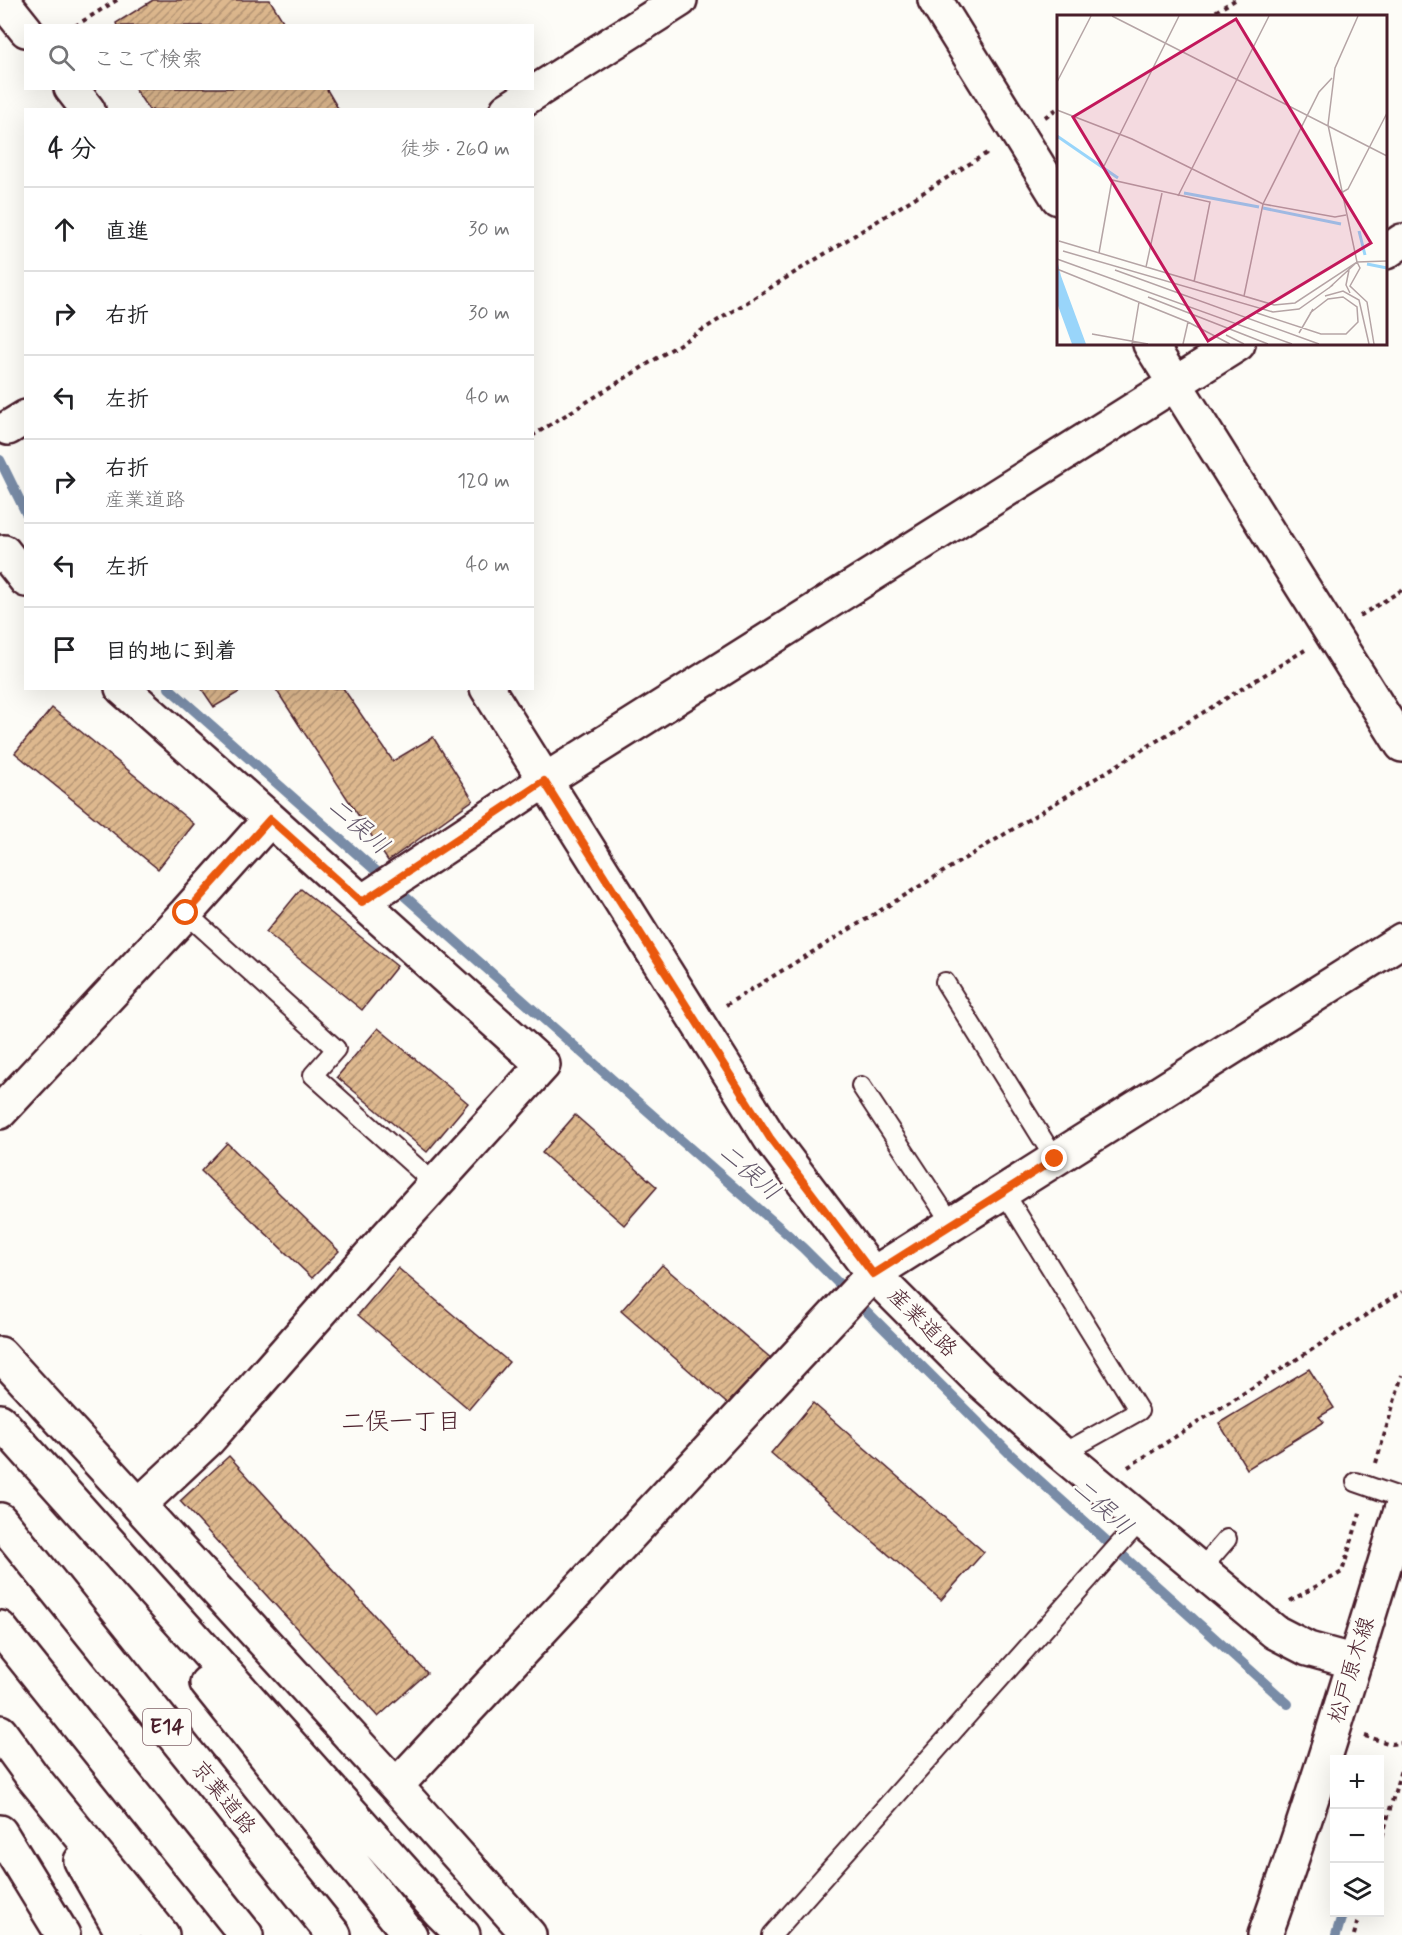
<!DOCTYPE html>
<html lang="ja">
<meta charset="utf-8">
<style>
:root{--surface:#fff;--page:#f2f2f2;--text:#202124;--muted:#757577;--line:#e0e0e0}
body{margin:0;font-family:Mynerve,"Klee One",sans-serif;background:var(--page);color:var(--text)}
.controls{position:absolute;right:18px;bottom:18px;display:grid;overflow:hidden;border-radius:0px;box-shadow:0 6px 24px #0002}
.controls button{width:54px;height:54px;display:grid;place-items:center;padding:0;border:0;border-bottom:2px solid var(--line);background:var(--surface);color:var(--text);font:30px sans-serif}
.stop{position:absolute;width:18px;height:18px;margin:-14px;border:4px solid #ea580c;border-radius:50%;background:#fff}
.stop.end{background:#ea580c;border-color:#fff;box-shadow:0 2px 6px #0008}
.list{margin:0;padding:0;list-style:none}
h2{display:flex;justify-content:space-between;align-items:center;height:78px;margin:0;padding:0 24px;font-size:26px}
h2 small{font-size:20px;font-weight:400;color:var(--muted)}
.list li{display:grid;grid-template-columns:39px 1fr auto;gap:18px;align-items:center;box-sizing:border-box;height:84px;padding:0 24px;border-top:2px solid var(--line)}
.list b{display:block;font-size:22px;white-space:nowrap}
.list p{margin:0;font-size:20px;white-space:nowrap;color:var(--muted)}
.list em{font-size:20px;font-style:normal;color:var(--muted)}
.icon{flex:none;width:33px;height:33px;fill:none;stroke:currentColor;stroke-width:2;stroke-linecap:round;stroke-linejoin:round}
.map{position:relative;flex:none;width:1402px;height:1935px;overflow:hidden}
.search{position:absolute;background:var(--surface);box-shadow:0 6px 24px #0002;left:24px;top:24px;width:510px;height:66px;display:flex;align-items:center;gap:15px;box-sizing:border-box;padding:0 21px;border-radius:0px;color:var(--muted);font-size:22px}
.panel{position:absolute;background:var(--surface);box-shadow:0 6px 24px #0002;left:24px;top:108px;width:510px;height:582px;border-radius:0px}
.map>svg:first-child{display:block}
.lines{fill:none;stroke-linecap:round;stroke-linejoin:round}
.stream{stroke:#798ca7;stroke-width:10}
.building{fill:url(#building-hatch);stroke:#4a1f2b;stroke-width:1.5}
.lane-casing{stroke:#4a1f2b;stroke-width:22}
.street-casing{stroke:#4a1f2b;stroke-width:38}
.secondary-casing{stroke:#4a1f2b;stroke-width:38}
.highway-casing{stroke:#4a1f2b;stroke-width:38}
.path{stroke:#4a1f2b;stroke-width:4;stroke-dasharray:4.5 4.5;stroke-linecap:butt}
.lane{stroke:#fdfcf7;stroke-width:18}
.street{stroke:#fdfcf7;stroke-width:33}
.secondary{stroke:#fdfcf7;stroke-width:33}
.highway{stroke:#fdfcf7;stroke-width:33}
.route{stroke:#ea580c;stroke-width:8}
.labels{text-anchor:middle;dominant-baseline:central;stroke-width:5;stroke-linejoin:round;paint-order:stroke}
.shield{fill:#fdfcf7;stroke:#806168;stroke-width:1.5}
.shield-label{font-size:21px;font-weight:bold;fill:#4a1f2b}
.street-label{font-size:22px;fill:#4a1f2b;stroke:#fdfcf7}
.water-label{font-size:24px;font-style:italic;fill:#625669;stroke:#fdfcf7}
.neighbourhood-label{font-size:24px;fill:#4a1f2b;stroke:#fdfcf7}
.inset-river{fill:none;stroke:#99d5fa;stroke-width:3}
.inset-road{fill:none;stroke:#b5a4a5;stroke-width:1.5}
.view{fill:#c2185b;fill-opacity:0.15;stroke:#c2185b;stroke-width:3}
.inset-edge{fill:none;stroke:#4a1f2b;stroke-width:3}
</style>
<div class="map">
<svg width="1402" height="1935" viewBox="0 0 1402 1935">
<defs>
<pattern id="building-hatch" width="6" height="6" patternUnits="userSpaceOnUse" patternTransform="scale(1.5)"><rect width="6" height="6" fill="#ddb88e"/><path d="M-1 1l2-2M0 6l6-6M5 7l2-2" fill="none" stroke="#b59574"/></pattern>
</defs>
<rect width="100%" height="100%" fill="#fdfcf7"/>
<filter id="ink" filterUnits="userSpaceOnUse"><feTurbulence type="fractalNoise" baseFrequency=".0167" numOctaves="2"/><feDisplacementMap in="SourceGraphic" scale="12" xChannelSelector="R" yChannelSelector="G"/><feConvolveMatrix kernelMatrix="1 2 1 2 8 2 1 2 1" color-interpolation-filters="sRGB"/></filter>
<g filter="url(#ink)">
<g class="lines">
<path class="stream" d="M 0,460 L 26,513
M 169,688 L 803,1248 L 1011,1455 L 1288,1704
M 1336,1935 L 1343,1912"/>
</g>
<path class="building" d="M 153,0 L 270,0 L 286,26 L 117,26 L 116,23 Z
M 134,88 L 326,88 L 339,110 L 149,110 Z
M 201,688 L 246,688 L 214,707 Z
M 275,688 L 343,688 L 393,761 L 433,737 L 473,800 L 388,861 Z
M 52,708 L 194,824 L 158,869 L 15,753 Z
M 301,889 L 397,966 L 362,1010 L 266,932 Z
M 378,1028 L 468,1103 L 427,1152 L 337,1077 Z
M 575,1115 L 657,1187 L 624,1225 L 542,1153 Z
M 227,1143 L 339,1251 L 312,1278 L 201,1171 Z
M 662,1265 L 772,1359 L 732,1408 L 621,1311 Z
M 398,1268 L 509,1362 L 469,1409 L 358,1315 Z
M 1309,1369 L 1334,1408 L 1319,1417 L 1324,1422 L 1247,1469 L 1219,1423 Z
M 813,1403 L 984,1552 L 941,1600 L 771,1453 Z
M 229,1456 L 427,1673 L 378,1717 L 180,1501 Z"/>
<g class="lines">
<g class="lane-casing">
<path id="lane" d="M 186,913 L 336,1049 L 313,1075 L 435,1184
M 945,982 L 1055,1159
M 861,1086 L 952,1224
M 1004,1192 L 1139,1411 L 1062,1454
M 1356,1482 L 1402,1498
M 1200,1570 L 1227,1539
M 772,1935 L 1141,1520"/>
</g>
<g class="street-casing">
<path id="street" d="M 935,0 L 1058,198
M 507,110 L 680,0
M 1386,252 L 1402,241
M 1150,344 L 1402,745
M 8,428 L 26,417
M 0,556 L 4,552 L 26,580
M 122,688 L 270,819 L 543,1065 L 375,1250 L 208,1440 L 139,1505
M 362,902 L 544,781 L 1238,344
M 0,1112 L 186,913 L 270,819
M 0,1354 L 396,1786 L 529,1935
M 396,1786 L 873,1274 L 1402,940
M 0,1832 L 63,1935"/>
</g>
<g class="secondary-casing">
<path id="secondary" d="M 2,0 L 26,30
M 71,88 L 88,110
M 487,688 L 770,1138 L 873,1274 L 978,1379 L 1062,1454 L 1275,1632 L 1308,1649 L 1355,1662
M 1265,1935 C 1316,1794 1358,1650 1402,1507"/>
</g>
<g class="highway-casing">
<path id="highway" d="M 0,1421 L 439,1911 L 463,1935
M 0,1520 L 334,1935
M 0,1628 L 246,1935
M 207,1683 L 410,1935
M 0,1732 L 32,1776 L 162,1935
M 81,1861 L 124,1935"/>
</g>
<path class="path" d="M 1208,16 L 1235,0
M 75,26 L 117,0
M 1045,117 L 1058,108
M 532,436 L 990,151
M 1360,616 L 1402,590
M 726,1005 L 1305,650
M 1376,1463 L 1402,1375
M 1128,1467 L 1402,1292
M 1290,1601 L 1342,1572 L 1361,1510
M 1365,1736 L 1391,1744 L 1402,1743
M 1380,1845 L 1402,1766
M 1354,1935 L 1360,1912"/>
<use href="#lane" class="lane"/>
<use href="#street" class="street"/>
<use href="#secondary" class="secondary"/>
<use href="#highway" class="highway"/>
</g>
</g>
<g class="lines" filter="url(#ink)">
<path class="route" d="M 186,913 L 270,819 L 362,902 L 544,781 L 770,1138 L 873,1274 L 1055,1159"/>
</g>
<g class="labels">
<rect class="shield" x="143" y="1709" width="48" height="36" rx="4.5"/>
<g class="shield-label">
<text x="167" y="1727">E14</text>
</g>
<g class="street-label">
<text transform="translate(922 1323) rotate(45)">産業道路</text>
<text transform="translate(1352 1670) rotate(-73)">松戸原木線</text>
<text transform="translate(223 1798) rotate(51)">京葉道路</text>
</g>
<g class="water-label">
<text transform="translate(358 827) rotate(41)">二俣川</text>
<text transform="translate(749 1173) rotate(41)">二俣川</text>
<text transform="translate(1102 1508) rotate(42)">二俣川</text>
</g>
<g class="neighbourhood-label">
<text x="401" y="1422">二俣一丁目</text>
</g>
</g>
<g transform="translate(1057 15)">
<rect width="330" height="330" fill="#fdfcf7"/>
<path d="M 0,245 L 4,261 L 29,329 L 15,329 L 0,288 Z" fill="#99d5fa"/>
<path class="inset-river" d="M 0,121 L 61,163M 127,178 L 202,192M 206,193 L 284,209M 302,216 L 308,240M 310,249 L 330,253"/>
<path class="inset-road" d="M 55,1 L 330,141M 0,67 L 34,1M 0,95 L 75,124 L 206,189 L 278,202 L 289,200M 47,151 L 122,1M 284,178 L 291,174 L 330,98M 121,181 L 212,1M 2,226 L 217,290 L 238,288 L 300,247 L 303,253 L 293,271 L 310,287 L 317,329M 6,236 L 216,297 L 242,294 L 276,270M 42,238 L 55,165 L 153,187 L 137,267M 0,244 L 235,329M 300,247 L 271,110 L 278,53 L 301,1M 89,252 L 105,178M 0,254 L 131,307 L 173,329M 58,255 L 262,329M 292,255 L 289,270 L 293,278M 272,273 L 300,247 L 330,246M 187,281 L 206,189 L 262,77 L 275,63M 268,281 L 286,276 L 302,285 L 312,329M 91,282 L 211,329M 200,298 L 264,319 L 289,319 L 301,307 L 300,292 L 286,282 L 271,284 L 253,298M 242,318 L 256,294M 35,319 L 91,329M 169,320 L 187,329M 75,329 L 82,287M 126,329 L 131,307"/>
<path class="view" d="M 179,4 L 314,228 L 151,326 L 16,102 Z"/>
<rect width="330" height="330" class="inset-edge"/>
</g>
</svg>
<div class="controls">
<button>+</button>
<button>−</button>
<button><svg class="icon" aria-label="layers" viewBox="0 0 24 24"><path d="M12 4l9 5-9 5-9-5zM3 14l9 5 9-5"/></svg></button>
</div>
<div class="stop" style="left:186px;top:913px"></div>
<div class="stop end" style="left:1055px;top:1159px"></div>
<div class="search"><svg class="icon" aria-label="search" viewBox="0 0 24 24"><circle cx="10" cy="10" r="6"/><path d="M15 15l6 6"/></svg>ここで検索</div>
<section class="panel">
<h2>4 分<small>徒歩 · 260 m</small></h2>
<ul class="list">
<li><svg class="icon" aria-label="ahead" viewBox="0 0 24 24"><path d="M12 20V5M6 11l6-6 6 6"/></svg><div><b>直進</b></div><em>30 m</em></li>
<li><svg class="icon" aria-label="right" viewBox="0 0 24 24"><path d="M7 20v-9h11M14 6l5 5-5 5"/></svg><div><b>右折</b></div><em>30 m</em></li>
<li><svg class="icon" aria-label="left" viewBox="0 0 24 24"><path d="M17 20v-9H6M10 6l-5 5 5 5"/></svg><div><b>左折</b></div><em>40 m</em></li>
<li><svg class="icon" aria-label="right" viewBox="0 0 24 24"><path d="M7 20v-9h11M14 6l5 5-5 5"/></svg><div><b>右折</b><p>産業道路</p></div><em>120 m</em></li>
<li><svg class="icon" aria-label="left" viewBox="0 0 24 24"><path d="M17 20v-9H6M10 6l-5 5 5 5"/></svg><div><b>左折</b></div><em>40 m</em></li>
<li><svg class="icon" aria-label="arrive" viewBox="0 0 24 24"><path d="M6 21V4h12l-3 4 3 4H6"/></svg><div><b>目的地に到着</b></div></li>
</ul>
</section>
</div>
